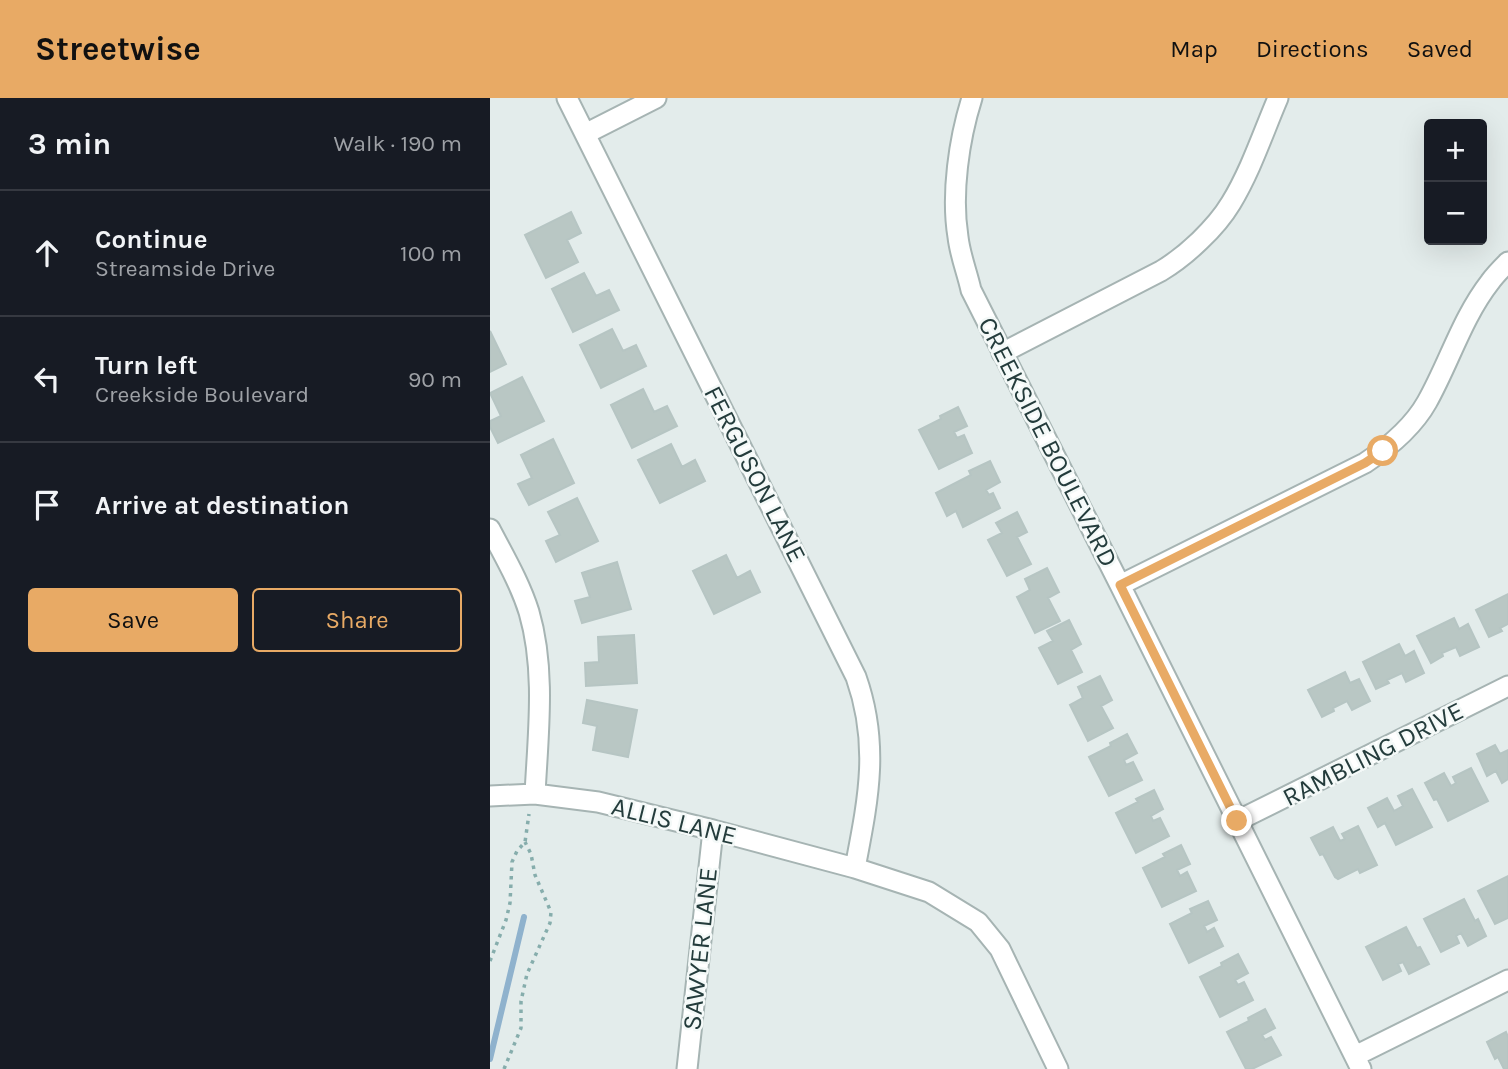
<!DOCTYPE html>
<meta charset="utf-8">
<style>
:root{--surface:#171b24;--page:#20242c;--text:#f1f3f6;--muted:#9ea1a6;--line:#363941;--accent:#e8aa65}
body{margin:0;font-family:Karla,sans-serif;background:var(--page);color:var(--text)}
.controls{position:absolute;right:21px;top:21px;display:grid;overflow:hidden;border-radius:7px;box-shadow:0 7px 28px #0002}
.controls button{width:63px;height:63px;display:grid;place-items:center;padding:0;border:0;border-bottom:2px solid var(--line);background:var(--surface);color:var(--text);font:35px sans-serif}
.stop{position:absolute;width:21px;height:21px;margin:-16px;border:5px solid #e8aa65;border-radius:50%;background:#fff}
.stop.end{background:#e8aa65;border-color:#fff;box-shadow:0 2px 7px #0008}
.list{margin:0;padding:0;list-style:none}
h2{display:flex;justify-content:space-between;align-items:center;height:91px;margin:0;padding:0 28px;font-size:30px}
h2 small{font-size:23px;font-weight:400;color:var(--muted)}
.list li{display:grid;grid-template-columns:46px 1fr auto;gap:21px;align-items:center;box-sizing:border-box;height:126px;padding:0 28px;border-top:2px solid var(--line)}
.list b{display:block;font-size:26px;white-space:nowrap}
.list p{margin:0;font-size:23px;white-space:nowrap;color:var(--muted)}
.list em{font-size:23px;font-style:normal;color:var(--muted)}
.actions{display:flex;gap:14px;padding:21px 28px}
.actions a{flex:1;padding:16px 0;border:2px solid var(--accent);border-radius:7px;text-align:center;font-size:24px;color:var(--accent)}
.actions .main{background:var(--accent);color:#111}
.icon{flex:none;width:38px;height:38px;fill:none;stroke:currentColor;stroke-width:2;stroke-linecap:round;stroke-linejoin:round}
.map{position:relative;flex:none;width:1018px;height:971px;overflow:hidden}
header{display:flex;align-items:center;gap:42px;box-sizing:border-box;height:98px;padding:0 35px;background:var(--accent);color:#111}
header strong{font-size:33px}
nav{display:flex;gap:38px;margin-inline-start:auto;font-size:24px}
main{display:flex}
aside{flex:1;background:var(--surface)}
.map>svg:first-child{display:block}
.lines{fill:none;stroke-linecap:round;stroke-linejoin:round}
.stream{stroke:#8fb2cd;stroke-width:6}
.building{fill:#b9c7c4;stroke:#b6c5c3;stroke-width:2}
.street-casing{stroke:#a6b4b3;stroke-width:23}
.path{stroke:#86adac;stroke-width:3.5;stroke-dasharray:3.5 5;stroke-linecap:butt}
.street{stroke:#fff;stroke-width:19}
.route{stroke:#e8aa65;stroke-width:9}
.labels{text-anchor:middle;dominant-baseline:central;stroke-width:5;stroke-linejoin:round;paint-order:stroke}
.street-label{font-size:26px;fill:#243c3c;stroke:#f4f9f8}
</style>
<header>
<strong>Streetwise</strong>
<nav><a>Map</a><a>Directions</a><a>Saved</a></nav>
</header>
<main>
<aside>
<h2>3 min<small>Walk · 190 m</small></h2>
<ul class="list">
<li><svg class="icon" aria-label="ahead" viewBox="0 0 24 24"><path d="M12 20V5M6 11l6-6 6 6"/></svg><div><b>Continue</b><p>Streamside Drive</p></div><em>100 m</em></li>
<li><svg class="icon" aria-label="left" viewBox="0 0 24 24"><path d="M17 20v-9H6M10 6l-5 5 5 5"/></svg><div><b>Turn left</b><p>Creekside Boulevard</p></div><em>90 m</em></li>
<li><svg class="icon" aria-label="arrive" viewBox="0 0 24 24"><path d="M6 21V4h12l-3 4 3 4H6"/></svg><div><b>Arrive at destination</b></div></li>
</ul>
<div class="actions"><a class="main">Save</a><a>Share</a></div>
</aside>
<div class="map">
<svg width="1018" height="971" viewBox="0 0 1018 971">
<rect width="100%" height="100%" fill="#e3eceb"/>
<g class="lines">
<path class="stream" d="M 0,961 L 34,819"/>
</g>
<path class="building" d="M 81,114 L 91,135 L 77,142 L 88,164 L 56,180 L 35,137 Z
M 94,175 L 106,198 L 119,192 L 129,212 L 83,234 L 62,191 Z
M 122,231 L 133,253 L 146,247 L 156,268 L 111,290 L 90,247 Z
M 0,233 L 16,266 L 0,274 Z
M 32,279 L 54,323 L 8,345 L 0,329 L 0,323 L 11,318 L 0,295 Z
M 153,291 L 164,314 L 177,308 L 187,328 L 142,350 L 121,307 Z
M 468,309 L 477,328 L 464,334 L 467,340 L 474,337 L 482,355 L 449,371 L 429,332 L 451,321 L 450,318 Z
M 63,341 L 84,385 L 39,407 L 28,386 L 42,380 L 31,357 Z
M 181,346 L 192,369 L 205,362 L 215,383 L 170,405 L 148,362 Z
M 500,363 L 510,384 L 496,392 L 499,397 L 503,395 L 510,410 L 473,429 L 466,413 L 457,418 L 446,395 L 481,377 L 479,373 Z
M 87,400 L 108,443 L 66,464 L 56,443 L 70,437 L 58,414 Z
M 527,414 L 537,434 L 527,439 L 541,466 L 517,478 L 498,442 L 512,435 L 506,425 Z
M 236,457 L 247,480 L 260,473 L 270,494 L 224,516 L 203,473 Z
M 127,464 L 141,511 L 92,525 L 85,503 L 100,499 L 92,475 Z
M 557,470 L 569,494 L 558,500 L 570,523 L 545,535 L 527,499 L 540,492 L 535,481 Z
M 1018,496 L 1018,526 L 1010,530 L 1012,533 L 999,539 L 986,512 Z
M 964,520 L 969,531 L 978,526 L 989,549 L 970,558 L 966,549 L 952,555 L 953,558 L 941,565 L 927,538 Z
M 579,522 L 591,546 L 581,552 L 592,574 L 568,586 L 549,550 L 563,543 L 557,533 Z
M 144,537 L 147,585 L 96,588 L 95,565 L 109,564 L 108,539 Z
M 909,546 L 915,558 L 924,553 L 934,575 L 916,584 L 912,575 L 897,582 L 899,585 L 886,591 L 873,564 Z
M 855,574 L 860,585 L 869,581 L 880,603 L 862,612 L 857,603 L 843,610 L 844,613 L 832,619 L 818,592 Z
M 610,578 L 622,602 L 611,608 L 623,630 L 598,643 L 580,607 L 593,600 L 588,589 Z
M 97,602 L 147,612 L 138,659 L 103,652 L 107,628 L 93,625 Z
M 637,636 L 647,655 L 634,662 L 636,667 L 643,664 L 652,682 L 619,698 L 599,659 L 621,648 L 620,645 Z
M 1005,647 L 1010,656 L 1018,652 L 1018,681 L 1012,685 L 1006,673 L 997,678 L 987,656 Z
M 981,670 L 998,703 L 958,723 L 947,701 L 944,702 L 935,685 L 954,675 L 961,688 L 966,685 L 963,679 Z
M 922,691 L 942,729 L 906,747 L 895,725 L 888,729 L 878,710 L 897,700 L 904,713 L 913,708 L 908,698 Z
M 664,692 L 673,711 L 661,718 L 663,723 L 670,720 L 679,738 L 646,755 L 626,715 L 648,704 L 646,701 Z
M 868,728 L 887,767 L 870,775 L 868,771 L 848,781 L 845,779 L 833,756 L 830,757 L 821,740 L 843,729 L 850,743 L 855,741 L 852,736 Z
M 691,747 L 700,766 L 687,772 L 690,778 L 697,774 L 706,793 L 672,809 L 653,770 L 675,759 L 673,756 Z
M 1018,778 L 1018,820 L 1005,826 L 988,793 Z
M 974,801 L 985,823 L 988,821 L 996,838 L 978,848 L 971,835 L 966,838 L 969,845 L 951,854 L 934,821 Z
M 718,803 L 727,822 L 714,828 L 717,834 L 724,830 L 733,848 L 699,865 L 680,826 L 702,815 L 700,811 Z
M 916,829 L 927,850 L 930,849 L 939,866 L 919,876 L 913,864 L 908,866 L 911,873 L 893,882 L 876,849 Z
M 748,856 L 758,875 L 745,882 L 748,887 L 754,884 L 763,902 L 730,919 L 710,879 L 732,868 L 731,865 Z
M 775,911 L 785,930 L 772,937 L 775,942 L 781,939 L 791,957 L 762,971 L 756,971 L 737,934 L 759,923 L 758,920 Z
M 1016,934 L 1018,939 L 1018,971 L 1014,971 L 1008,959 L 1005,961 L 997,944 Z"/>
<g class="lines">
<g class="street-casing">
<path id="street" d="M 77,0 L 366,579 C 390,647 378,702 365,770
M 482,0 C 469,41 461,96 468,139 C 470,157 477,174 481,192 L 630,487 L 871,971
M 95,36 L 166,0
M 512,255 L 671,173 C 696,158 726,130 741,105 C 761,72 773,35 788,0
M 0,431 C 14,458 30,485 39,514 C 56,572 48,636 45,696
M 630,487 L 875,365 C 899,349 923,329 937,304 C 959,265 972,220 1000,184 C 1005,177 1012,170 1018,164
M 0,698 L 45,696 L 108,704 L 223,732 L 365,770 L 439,794 L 488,824 L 510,851 L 568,971
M 747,723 L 1018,588
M 865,958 L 1018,882
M 197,971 L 223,732"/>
</g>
<path class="path" d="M 0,863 L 16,822 L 20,805 L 22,764 L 27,753 L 35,744 L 39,716
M 14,971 L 31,930 L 31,903 L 37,876 L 60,825 L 61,814 L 45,777 L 41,756 L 35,744"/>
<use href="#street" class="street"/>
</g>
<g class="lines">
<path class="route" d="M 747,723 L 630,487 L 875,365 L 893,353"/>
</g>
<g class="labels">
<g class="street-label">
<text transform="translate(558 344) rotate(63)">CREEKSIDE BOULEVARD</text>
<text transform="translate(265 376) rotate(63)">FERGUSON LANE</text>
<text transform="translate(883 656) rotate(-27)">RAMBLING DRIVE</text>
<text transform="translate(184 723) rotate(14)">ALLIS LANE</text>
<text transform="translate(210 851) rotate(-84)">SAWYER LANE</text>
</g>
</g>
</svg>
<div class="controls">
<button>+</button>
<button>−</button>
</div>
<div class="stop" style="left:893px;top:353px"></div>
<div class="stop end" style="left:747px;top:723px"></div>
</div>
</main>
